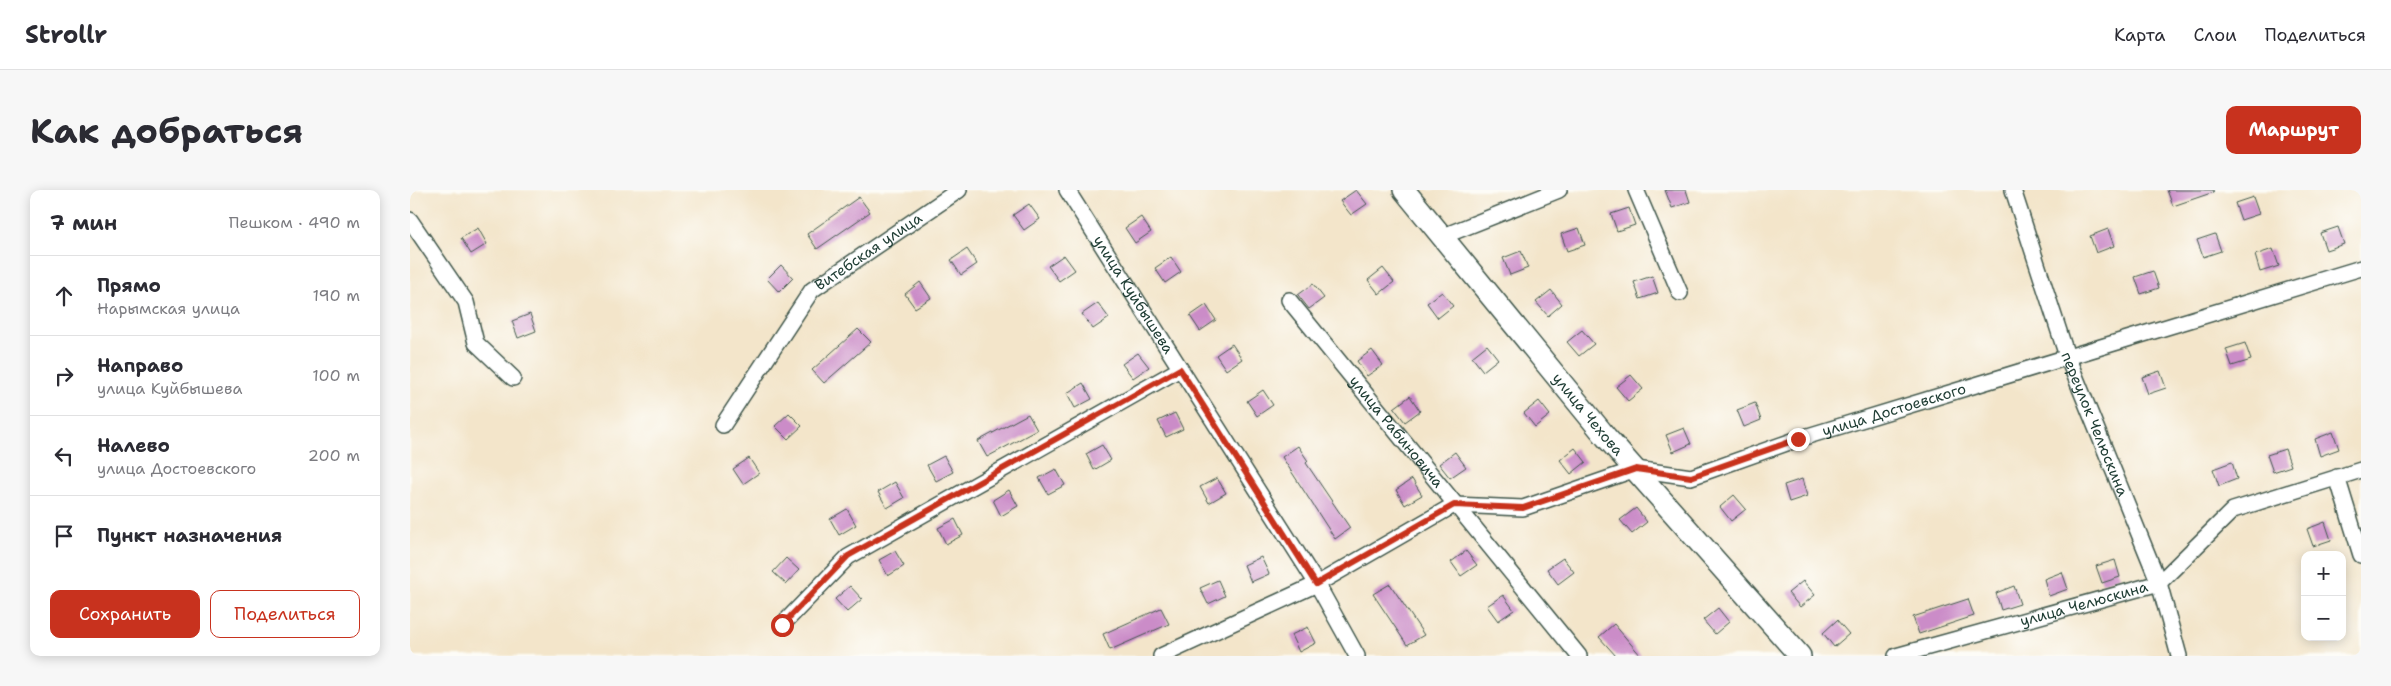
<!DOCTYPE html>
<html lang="ru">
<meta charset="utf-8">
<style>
:root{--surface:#fff;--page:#f7f7f7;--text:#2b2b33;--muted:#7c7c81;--line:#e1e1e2;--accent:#c8321e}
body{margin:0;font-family:"Shantell Sans",sans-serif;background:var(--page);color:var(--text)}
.controls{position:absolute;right:15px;bottom:15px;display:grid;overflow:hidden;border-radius:10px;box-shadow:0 2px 12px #0003}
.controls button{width:45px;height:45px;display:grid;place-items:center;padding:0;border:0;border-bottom:1px solid var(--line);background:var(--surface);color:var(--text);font:25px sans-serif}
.stop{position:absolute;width:15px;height:15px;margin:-11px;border:4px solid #c8321e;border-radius:50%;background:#fff}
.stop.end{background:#c8321e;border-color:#fff;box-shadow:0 1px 5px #0008}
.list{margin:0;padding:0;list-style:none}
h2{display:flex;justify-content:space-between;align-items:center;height:65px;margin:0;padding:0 20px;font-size:21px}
h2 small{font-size:16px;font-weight:400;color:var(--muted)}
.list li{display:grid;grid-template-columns:32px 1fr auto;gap:15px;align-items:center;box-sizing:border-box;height:80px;padding:0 20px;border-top:1px solid var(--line)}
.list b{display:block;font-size:19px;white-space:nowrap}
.list p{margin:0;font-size:16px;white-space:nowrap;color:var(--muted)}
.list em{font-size:16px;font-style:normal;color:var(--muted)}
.actions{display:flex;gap:10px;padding:15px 20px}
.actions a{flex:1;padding:11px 0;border:1px solid var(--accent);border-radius:10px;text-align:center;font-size:18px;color:var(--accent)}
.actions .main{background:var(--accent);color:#fff}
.icon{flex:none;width:28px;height:28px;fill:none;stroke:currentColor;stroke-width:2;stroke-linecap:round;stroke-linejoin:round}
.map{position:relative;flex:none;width:1951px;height:466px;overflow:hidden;border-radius:10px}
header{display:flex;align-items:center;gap:30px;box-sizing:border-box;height:70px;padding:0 25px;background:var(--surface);border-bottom:1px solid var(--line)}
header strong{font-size:24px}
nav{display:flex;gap:28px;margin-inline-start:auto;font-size:18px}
.intro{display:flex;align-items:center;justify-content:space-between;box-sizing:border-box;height:120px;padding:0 30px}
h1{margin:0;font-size:35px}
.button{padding:12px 22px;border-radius:10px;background:var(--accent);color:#fff;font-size:18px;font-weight:700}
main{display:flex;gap:30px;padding:0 30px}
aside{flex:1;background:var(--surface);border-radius:10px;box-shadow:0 2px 12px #0003}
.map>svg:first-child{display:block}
.building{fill:#cb8cc8}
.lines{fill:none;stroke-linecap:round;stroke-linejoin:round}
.street-casing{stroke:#3f564a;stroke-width:18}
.secondary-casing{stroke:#3f564a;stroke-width:24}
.street{stroke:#fff;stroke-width:15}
.secondary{stroke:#fff;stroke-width:21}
.route{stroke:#c8321e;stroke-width:6}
.labels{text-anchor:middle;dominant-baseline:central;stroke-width:4;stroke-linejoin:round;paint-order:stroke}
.street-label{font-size:15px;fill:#1f3d34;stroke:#fdfcf7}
</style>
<header>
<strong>Strollr</strong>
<nav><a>Карта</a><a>Слои</a><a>Поделиться</a></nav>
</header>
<div class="intro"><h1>Как добраться</h1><a class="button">Маршрут</a></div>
<main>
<aside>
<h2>7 мин<small>Пешком · 490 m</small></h2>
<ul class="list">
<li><svg class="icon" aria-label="ahead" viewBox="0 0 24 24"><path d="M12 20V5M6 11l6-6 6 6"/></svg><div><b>Прямо</b><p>Нарымская улица</p></div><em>190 m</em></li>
<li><svg class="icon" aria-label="right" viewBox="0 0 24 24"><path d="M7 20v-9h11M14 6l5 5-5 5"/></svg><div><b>Направо</b><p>улица Куйбышева</p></div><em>100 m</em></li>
<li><svg class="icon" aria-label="left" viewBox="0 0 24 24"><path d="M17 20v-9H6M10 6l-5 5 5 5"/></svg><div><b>Налево</b><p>улица Достоевского</p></div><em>200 m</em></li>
<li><svg class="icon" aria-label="arrive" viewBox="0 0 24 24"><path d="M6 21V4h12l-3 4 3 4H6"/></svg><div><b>Пункт назначения</b></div></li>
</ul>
<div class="actions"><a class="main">Сохранить</a><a>Поделиться</a></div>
</aside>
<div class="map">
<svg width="1951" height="466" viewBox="0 0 1951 466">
<rect width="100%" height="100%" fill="#fdfcf7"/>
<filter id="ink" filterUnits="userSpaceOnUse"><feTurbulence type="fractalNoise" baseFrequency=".02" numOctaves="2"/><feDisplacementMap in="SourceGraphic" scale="10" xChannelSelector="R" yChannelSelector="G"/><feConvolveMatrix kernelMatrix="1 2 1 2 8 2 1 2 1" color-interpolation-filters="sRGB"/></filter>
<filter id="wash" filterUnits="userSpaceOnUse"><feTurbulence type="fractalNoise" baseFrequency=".0096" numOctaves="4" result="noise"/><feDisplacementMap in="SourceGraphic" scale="20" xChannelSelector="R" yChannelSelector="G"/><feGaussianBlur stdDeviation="1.12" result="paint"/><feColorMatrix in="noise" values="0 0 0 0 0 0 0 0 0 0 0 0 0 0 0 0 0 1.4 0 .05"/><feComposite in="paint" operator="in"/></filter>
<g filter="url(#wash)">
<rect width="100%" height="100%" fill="#f3e5ca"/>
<g id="blocks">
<path class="building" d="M 946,0 L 957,14 L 941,25 L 930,11 Z
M 1255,0 L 1276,0 L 1280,12 L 1262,18 Z
M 1757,0 L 1803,0 L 1804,2 L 1763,16 Z
M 449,7 L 460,22 L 407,59 L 397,44 Z
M 1843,7 L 1849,24 L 1831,30 L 1825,13 Z
M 619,14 L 630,29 L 614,40 L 603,25 Z
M 1219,18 L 1225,35 L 1207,41 L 1201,24 Z
M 731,27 L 741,42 L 725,53 L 715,38 Z
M 1928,37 L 1934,54 L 1916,60 L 1910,43 Z
M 68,38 L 77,54 L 61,64 L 51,48 Z
M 1169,38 L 1175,55 L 1157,61 L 1151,44 Z
M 1698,39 L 1704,56 L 1686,63 L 1680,46 Z
M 1805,44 L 1811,61 L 1793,67 L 1787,50 Z
M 557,59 L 567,74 L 551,85 L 541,70 Z
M 1863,59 L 1869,76 L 1850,82 L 1845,65 Z
M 1111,61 L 1118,78 L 1100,85 L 1093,68 Z
M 654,65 L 665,80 L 649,91 L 638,76 Z
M 761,67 L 771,82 L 755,93 L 745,78 Z
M 371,75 L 383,88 L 369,102 L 357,89 Z
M 973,78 L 984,92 L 969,104 L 958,90 Z
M 1743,81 L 1749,98 L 1731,104 L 1725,87 Z
M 1242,86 L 1248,103 L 1230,109 L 1224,92 Z
M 510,92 L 521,108 L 505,118 L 495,104 Z
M 903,94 L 914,108 L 899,119 L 888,105 Z
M 1141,100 L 1152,114 L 1138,126 L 1126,112 Z
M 1032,102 L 1043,116 L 1028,128 L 1017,113 Z
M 688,113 L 699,128 L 683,139 L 672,124 Z
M 796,115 L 806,130 L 790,141 L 780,126 Z
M 120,124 L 126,141 L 108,148 L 102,131 Z
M 448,139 L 461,152 L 414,193 L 402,180 Z
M 1172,140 L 1184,154 L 1169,166 L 1157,152 Z
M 1835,153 L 1841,170 L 1822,176 L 1816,159 Z
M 822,154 L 832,169 L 816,180 L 806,165 Z
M 1077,155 L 1088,169 L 1073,181 L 1062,167 Z
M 962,160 L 973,175 L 957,186 L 947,171 Z
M 728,163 L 739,177 L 723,188 L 712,174 Z
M 1750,181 L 1756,198 L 1738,204 L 1732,187 Z
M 1221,185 L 1233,199 L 1218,211 L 1206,197 Z
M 673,193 L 682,209 L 665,218 L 657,203 Z
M 853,200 L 863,215 L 847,226 L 837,211 Z
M 1000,206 L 1010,221 L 995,232 L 984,218 Z
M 1129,211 L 1140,225 L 1125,237 L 1114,223 Z
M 1345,213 L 1351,230 L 1334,237 L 1327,220 Z
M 379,223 L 392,236 L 378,249 L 365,236 Z
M 765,223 L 773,239 L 756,247 L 748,231 Z
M 618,224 L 627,240 L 577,267 L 568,251 Z
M 1274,238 L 1281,254 L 1263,262 L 1256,245 Z
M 1923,242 L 1929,259 L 1910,266 L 1905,249 Z
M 692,255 L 701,270 L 684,280 L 676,264 Z
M 888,256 L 898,271 L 896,273 L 940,338 L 925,349 L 872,267 Z
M 1165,258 L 1176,272 L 1161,284 L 1150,270 Z
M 1875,259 L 1881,276 L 1863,282 L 1857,265 Z
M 1045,262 L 1056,277 L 1040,288 L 1029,274 Z
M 534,266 L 543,282 L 526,291 L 517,275 Z
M 339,268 L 349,283 L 333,294 L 323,279 Z
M 1822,272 L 1827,289 L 1809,296 L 1803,279 Z
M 646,279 L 655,295 L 638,304 L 629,288 Z
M 807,288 L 816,303 L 799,313 L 790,297 Z
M 1002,289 L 1012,305 L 995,315 L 986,300 Z
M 1392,289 L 1397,306 L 1379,312 L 1374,295 Z
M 485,292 L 494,308 L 477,318 L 468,302 Z
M 599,300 L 608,316 L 591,326 L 583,310 Z
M 1324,305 L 1336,319 L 1321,331 L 1310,317 Z
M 1226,318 L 1237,332 L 1222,344 L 1210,330 Z
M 437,319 L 446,335 L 429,345 L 420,329 Z
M 545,329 L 553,345 L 536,354 L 528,338 Z
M 1915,332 L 1921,350 L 1903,356 L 1897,339 Z
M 485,361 L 494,376 L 478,386 L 469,370 Z
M 1056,361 L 1067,375 L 1051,386 L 1041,372 Z
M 851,367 L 859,384 L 841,392 L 834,375 Z
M 376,368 L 389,380 L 376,394 L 363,382 Z
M 1153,368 L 1164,382 L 1148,394 L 1137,379 Z
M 1705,370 L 1710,387 L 1692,393 L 1686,376 Z
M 1652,382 L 1658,399 L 1639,406 L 1634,389 Z
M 808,390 L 815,406 L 798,414 L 790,398 Z
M 1393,391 L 1405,405 L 1390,417 L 1378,403 Z
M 980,394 L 1014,445 L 997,455 L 963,404 Z
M 440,396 L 452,409 L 437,422 L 425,409 Z
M 1604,396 L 1610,414 L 1591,420 L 1586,403 Z
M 1093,405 L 1104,420 L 1088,431 L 1077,416 Z
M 1558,409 L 1564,426 L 1509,444 L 1503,427 Z
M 751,418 L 759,434 L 700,460 L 693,444 Z
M 1308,418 L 1319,432 L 1305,444 L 1293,430 Z
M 1427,430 L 1439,444 L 1424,457 L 1413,443 Z
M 1204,434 L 1231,466 L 1206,466 L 1189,447 Z
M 898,437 L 906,453 L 889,462 L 881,445 Z"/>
</g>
</g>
<g filter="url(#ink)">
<use href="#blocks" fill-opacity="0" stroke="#3f564a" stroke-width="1"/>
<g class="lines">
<g class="street-casing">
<g id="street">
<path id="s1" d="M 657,0 L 907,394 L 947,466"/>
<path d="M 1226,0 L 1270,103"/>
<path id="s2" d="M 1603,0 L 1657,166 L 1749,393 L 1769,466"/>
<path d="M 0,30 L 56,112 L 66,153 L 103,188"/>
<path d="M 1031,47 L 1149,0"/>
<path id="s3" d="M 879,110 L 1169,466"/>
<path id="s4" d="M 313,235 L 402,100 L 549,0"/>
<path d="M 1927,287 L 1951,365"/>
<path d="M 372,435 L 438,367 L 770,179"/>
<path id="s5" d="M 751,466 L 907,394 L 1044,315 L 1113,318 L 1226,279 L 1281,287 L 1388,249 L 1951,78"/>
<path id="s6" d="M 1486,466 L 1749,393 L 1823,320 L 1951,280"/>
</g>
</g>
<g class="secondary-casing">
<g id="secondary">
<path id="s7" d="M 994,0 L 1196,247 L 1390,466"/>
</g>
</g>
<use href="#street" class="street"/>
<use href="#secondary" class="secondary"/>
</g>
</g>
<g class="lines" filter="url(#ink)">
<path class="route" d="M 372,435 L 438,366 L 770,179 L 906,394 L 1044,315 L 1113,318 L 1226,279 L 1281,287 L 1388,249"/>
</g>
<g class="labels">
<g class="street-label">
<text stroke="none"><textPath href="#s4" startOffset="230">Витебская улица</textPath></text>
<text stroke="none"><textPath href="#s1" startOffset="124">улица Куйбышева</textPath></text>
<text stroke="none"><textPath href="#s5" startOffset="788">улица Достоевского</textPath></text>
<text stroke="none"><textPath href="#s7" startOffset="290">улица Чехова</textPath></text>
<text stroke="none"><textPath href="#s2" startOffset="248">переулок Челюскина</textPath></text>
<text stroke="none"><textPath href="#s3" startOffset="170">улица Рабиновича</textPath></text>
<text stroke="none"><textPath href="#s6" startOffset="195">улица Челюскина</textPath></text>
</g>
</g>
</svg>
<div class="controls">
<button>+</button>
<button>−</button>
</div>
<div class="stop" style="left:372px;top:435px"></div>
<div class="stop end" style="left:1388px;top:249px"></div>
</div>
</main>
